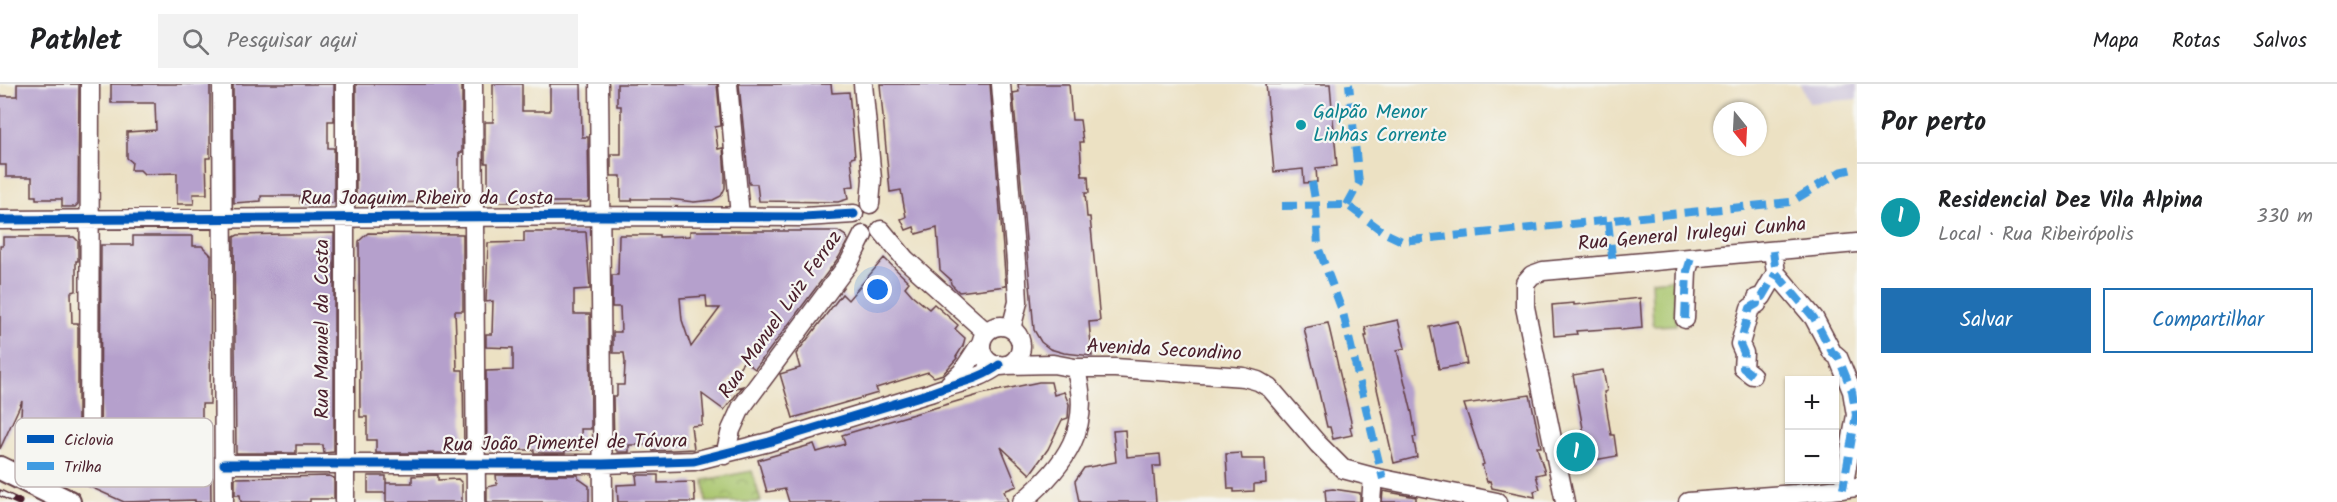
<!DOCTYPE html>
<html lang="pt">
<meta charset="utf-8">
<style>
:root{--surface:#fff;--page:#f2f2f2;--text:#202124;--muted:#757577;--line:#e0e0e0;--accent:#1f6fb2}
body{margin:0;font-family:Kalam,sans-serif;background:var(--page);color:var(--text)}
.controls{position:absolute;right:18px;bottom:18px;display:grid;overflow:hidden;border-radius:0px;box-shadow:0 2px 4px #0004}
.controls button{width:54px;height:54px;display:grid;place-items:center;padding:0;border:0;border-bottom:2px solid var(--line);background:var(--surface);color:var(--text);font:30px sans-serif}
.compass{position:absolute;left:1713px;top:18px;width:54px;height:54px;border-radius:50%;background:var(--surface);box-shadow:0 2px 4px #0004;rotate:162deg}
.you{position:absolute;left:878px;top:206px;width:21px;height:21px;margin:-15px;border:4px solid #fff;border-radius:50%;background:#1a73e8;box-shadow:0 0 0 9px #1a73e833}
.badge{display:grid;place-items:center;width:39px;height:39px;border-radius:50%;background:var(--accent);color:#fff;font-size:20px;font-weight:700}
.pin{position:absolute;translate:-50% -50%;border:3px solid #fff;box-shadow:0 2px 6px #0006}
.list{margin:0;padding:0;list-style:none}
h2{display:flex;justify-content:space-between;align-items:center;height:78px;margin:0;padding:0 24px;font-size:26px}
h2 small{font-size:20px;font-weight:400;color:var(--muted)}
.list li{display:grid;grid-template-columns:39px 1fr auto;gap:18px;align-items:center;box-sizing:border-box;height:108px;padding:0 24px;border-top:2px solid var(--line)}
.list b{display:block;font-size:22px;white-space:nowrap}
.list p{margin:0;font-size:20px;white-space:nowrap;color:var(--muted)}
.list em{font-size:20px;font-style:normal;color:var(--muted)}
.actions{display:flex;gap:12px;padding:18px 24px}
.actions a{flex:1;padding:14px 0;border:2px solid var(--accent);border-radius:0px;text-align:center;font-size:21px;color:var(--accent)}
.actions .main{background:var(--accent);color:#fff}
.icon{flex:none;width:33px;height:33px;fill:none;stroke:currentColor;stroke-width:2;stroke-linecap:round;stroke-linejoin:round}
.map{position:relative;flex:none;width:1857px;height:418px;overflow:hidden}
header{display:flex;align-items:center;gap:36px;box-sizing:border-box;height:84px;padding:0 30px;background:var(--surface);border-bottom:2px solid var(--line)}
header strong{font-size:28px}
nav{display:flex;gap:33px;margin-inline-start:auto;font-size:21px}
.search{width:420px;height:54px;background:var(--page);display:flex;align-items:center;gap:15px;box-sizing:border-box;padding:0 21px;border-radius:0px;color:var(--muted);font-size:22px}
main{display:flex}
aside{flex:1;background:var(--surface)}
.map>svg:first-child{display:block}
.industrial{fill:#c9bfd7}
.green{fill:#a8c56c;stroke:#79724c;stroke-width:1.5}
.park{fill:url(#park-crowns);stroke:#79724c;stroke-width:1.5}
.building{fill:#b5a0cc;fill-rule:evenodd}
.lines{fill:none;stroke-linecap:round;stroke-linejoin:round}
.minor-casing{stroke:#623c42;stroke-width:21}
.major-casing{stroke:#623c42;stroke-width:26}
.minor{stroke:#fff;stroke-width:18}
.major{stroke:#fff;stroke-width:22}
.rail-casing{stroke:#4a1f2b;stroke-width:7}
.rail{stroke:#f6f6f2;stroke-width:4.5;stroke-dasharray:14;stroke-linecap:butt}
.quiet{stroke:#409be1;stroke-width:8;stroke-dasharray:15 8;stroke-linecap:butt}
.cycleway-casing{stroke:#f6f6f2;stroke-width:13}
.cycleway{stroke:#0057b8;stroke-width:9}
.culture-dot{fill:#0f9aa8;stroke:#f6f6f2;stroke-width:2}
.labels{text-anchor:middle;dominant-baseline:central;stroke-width:4.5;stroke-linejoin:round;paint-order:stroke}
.culture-label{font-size:20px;fill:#0d838f;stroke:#f6f6f2;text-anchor:start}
.street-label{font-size:20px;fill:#4a1f2b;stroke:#f6f6f2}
.key{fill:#f6f6f2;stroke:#c2b6b6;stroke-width:1.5}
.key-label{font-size:16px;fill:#4a1f2b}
</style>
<header>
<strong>Pathlet</strong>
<div class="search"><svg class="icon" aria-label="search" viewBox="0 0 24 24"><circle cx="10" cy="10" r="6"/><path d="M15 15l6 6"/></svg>Pesquisar aqui</div>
<nav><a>Mapa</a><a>Rotas</a><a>Salvos</a></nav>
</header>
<main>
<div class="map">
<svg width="1857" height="418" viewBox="0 0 1857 418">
<defs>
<pattern id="park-crowns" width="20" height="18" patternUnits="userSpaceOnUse" patternTransform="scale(1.5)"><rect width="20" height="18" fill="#a8c56c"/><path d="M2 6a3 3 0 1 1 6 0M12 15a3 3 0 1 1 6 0" fill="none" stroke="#8b9f59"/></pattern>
</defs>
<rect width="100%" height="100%" fill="#f6f6f2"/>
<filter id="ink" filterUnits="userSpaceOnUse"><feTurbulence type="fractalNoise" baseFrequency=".0167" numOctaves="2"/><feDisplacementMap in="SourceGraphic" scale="12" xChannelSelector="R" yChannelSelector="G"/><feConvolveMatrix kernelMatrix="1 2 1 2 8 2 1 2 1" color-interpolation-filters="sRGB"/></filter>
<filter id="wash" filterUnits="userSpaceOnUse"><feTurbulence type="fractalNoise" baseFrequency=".008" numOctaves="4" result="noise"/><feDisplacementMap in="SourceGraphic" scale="24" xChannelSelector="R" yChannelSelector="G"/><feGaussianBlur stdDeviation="1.35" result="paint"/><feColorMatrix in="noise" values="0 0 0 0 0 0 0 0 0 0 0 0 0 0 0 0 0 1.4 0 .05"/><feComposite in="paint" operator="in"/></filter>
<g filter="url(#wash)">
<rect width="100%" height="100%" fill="#ece1c3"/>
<path class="industrial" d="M 1800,0 L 1857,0 L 1857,15 L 1809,19 Z"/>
<path class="green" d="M 1673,195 L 1676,241 L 1653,242 L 1651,197 Z"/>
<path class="park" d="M 752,387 L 761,418 L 706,418 L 704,396 Z"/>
<g id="blocks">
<path class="building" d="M 17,0 L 79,0 L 78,120 L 75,123 L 62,123 L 62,115 L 36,115 L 36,112 L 32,112 L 32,93 L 6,93 L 6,81 L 0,81 L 0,12 L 17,12 Z
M 111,0 L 210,0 L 210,74 L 206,74 L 207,110 L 193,110 L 194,120 L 177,120 L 177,89 L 144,90 L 140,86 L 131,86 L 132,78 L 127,74 L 127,48 L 156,46 L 155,19 L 111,19 Z
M 233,0 L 334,0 L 334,37 L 328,37 L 328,64 L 334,64 L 334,118 L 332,119 L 300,119 L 300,112 L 261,112 L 261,117 L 234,119 Z
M 356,0 L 462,0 L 462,69 L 459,69 L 459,109 L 449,109 L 449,118 L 363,119 L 356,112 Z
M 493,0 L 522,0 L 522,27 L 550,27 L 550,0 L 581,0 L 582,53 L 588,53 L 589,116 L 587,118 L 499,118 L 499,108 L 488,108 L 488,79 L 485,79 L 485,38 L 493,38 Z
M 617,0 L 717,0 L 721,42 L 715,43 L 718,65 L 723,64 L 725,92 L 725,104 L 721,112 L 713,116 L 694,118 L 669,115 L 632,115 L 632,117 L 621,117 L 621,92 L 611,92 L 611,70 L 621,70 L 621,22 L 617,22 Z
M 739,0 L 831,0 L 832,9 L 849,8 L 855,73 L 851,74 L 854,102 L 846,103 L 848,115 L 838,118 L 759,117 L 757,100 L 749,100 Z
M 880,0 L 990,0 L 1006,202 L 959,208 L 951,200 L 950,195 L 940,186 L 937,144 L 916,150 L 914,143 L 906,146 L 901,135 L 906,133 L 901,106 L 890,108 Z
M 1018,0 L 1069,0 L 1072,36 L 1080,36 L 1083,58 L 1080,58 L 1082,92 L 1088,92 L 1089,109 L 1085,109 L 1087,133 L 1090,133 L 1100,237 L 1089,238 L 1092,272 L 1064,269 L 1050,265 L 1041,258 L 1034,246 L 1013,9 L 1019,8 Z
M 1266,0 L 1330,0 L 1337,82 L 1316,84 L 1317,98 L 1304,99 L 1303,85 L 1274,88 Z
M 690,147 L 838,147 L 846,152 L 848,156 L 839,173 L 755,285 L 744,277 L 726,301 L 731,305 L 743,302 L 724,326 L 702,310 L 704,333 L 702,333 L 702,341 L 691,342 L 694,365 L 653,367 L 653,361 L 629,361 L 629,368 L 618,368 L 614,364 L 613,312 L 617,312 L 617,301 L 624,301 L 625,278 L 624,269 L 613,269 L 613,248 L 621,248 L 620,223 L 612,223 L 612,191 L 618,191 L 619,151 L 659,151 L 659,153 L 690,152 ZM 706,212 L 707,224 L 720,224 L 691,263 L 682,236 L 680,214 Z
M 524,148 L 586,148 L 590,205 L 574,206 L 574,230 L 590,230 L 591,345 L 581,345 L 582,366 L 565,366 L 565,369 L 534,369 L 534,366 L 487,366 L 486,287 L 513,286 L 513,264 L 486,263 L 486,250 L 492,250 L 493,217 L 486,218 L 488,159 L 524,158 Z
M 334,149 L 334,368 L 324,369 L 323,361 L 296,361 L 296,369 L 236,369 L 234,153 L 238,151 Z
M 368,149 L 463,150 L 463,227 L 455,227 L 456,252 L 457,286 L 463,286 L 464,369 L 376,369 L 376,356 L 367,356 L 367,333 L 360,333 L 359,157 Z
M 133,152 L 193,152 L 193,162 L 202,162 L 211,171 L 210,320 L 202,320 L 202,344 L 210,344 L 211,418 L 195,418 L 195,416 L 124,418 L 18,371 L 22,317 L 0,365 L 0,162 L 3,162 L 3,153 L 74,153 L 78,157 L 78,177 L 76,177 L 76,207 L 71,208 L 72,239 L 78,239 L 78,388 L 83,397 L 90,399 L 98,394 L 100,388 L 101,161 L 133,161 Z
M 884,174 L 909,198 L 905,203 L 912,211 L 929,225 L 934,220 L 958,241 L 955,245 L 965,254 L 963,262 L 956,273 L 957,274 L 943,290 L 934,293 L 928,288 L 876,304 L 878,309 L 793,334 L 780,290 L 800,284 L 796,270 L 842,210 L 848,216 Z
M 1640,214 L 1642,244 L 1621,246 L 1620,244 L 1576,247 L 1577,250 L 1554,252 L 1552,221 L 1574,219 L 1574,221 Z
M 1398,236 L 1405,264 L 1397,266 L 1412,329 L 1416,353 L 1413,353 L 1417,373 L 1394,379 L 1365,252 L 1367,252 L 1365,243 Z
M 1458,237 L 1467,280 L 1439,285 L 1430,243 Z
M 1328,239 L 1352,342 L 1350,343 L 1352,351 L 1333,355 L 1330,343 L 1327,343 L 1304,244 Z
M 1603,286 L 1607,307 L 1604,308 L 1611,351 L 1614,351 L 1617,372 L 1572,380 L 1569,358 L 1585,355 L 1573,291 Z
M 1039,298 L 1051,298 L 1054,311 L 1064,308 L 1069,320 L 1068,334 L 1062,336 L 1048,365 L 1030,390 L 1001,363 L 1017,402 L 1004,407 L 1008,418 L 789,418 L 785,405 L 767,408 L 758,376 L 814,360 L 817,368 L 845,360 L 842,351 L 982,310 Z
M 1530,311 L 1541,363 L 1537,363 L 1545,389 L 1536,391 L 1540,405 L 1534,407 L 1535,413 L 1492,404 L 1490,397 L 1487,398 L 1482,381 L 1484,380 L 1464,320 Z
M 1125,346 L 1127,373 L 1160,370 L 1161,382 L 1153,382 L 1156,418 L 1079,418 L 1075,397 L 1084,384 L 1116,378 L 1113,347 Z
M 1241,369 L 1242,375 L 1265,375 L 1266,399 L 1254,400 L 1254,407 L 1234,408 L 1234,405 L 1228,405 L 1226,370 Z
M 438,391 L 438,396 L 458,395 L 462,399 L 462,418 L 386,418 L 386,399 L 412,399 L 412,392 Z
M 496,391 L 578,391 L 578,394 L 589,402 L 589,418 L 487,418 L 487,403 L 497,401 Z
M 636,391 L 658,391 L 658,399 L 694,398 L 695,418 L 618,418 L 617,401 L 637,400 Z
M 329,392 L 334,394 L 334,415 L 310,415 L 310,418 L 241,418 L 240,411 L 235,411 L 235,394 Z
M 368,392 L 386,392 L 386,409 L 368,409 Z
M 1333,405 L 1360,409 L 1360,418 L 1326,418 L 1325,406 Z
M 1383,407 L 1416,413 L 1416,418 L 1382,418 Z"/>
</g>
</g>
<g filter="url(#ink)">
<use href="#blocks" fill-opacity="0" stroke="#623c42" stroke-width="1.5"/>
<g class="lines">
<g class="minor-casing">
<path id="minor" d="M 222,0 L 224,418
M 345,0 L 345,418
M 473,0 L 476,418
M 599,0 L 603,418
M 728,0 L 740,132
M 863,0 L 872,95 L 870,120
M 1001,0 L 1016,178 L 1018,218 L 1011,245
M 0,136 L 599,132 L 804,133 L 854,130
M 881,146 L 905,175 L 986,248
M 1773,167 L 1776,189 L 1814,234 L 1832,268 L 1838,273 L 1852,307 L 1856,331 L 1843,405
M 1685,235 L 1687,187 L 1691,174
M981 262a20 20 0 1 1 40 0a20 20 0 1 1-40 0Z
M 1005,281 L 1053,280 L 1075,284 L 1115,284 L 1244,293 L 1258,297 L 1270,304 L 1318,360 L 1343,385 L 1373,393 L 1497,418
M 1752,291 L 1743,284 L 1744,269 L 1740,260 L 1750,224 L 1757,220 L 1757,214 L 1762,213 L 1776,189
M 949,300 L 962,288 L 981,259
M 725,371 L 731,346 L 741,324 L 849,179 L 863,151
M 224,380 L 603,380 L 694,377 L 769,358 L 930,309 C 954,299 978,297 999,281
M 89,388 L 90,0
M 1022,418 C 1065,382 1094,343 1075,284
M 1371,418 L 1373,393
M 1565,418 L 1525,223 L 1525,199 L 1532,191 L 1543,187 L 1857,159
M 1688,418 L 1796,410 L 1857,403"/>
</g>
<g class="major-casing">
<path id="major" d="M 0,384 L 69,418"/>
</g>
<use href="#minor" class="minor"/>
<use href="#major" class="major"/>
<g class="rail-casing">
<path id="rail" d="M 0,409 L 19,418"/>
</g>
<use href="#rail" class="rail"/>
<path class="quiet" d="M 1312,98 L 1316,121 L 1318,163 L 1343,229 L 1383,395
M 1347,121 L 1359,99 L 1349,0
M 1282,122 L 1347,121 L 1385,149 L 1402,157 L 1791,118 L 1840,88 L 1857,84
M 1608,137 L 1613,181
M 1773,167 L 1776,189 L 1814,234 L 1832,268 L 1838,273 L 1852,307 L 1856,331 L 1843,405
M 1685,235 L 1687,187 L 1691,174
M 1752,291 L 1743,284 L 1744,269 L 1740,260 L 1750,224 L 1757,220 L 1757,214 L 1762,213 L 1776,189"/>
<g class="cycleway-casing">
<path id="cycleway" d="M 0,136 L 599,132 L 804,133 L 854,130
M 224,380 L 603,380 L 694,377 L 769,358 L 930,309 C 954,299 978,297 999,281"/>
</g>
<use href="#cycleway" class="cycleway"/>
</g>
</g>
<circle class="culture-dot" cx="1301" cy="41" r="6"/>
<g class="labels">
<g class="culture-label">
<text x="1313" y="29">Galpão Menor<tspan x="1313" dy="23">Linhas Corrente</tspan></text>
</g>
<g class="street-label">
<text x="427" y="115">Rua Joaquim Ribeiro da Costa</text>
<text transform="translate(1692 151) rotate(-5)">Rua General Irulegui Cunha</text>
<text transform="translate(781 231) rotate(-55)">Rua Manuel Luiz Ferraz</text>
<text transform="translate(323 245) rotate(-90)">Rua Manuel da Costa</text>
<text transform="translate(1164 267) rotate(3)">Avenida Secondino</text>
<text transform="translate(565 360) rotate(-1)">Rua João Pimentel de Távora</text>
</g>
</g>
<rect x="15" y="334" width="198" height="69" rx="9" class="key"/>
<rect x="27" y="351" width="27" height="8" fill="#0057b8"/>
<rect x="27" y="378" width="27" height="8" fill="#409be1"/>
<g class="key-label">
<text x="64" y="361">Ciclovia</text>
<text x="64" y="388">Trilha</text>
</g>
</svg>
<div class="controls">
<button>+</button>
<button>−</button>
</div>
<svg class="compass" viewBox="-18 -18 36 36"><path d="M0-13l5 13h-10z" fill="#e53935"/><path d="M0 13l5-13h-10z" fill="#757577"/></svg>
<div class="you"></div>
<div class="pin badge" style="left:1576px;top:368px;background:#0f9aa8">1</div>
</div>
<aside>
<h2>Por perto<small></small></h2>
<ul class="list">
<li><span class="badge" style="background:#0f9aa8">1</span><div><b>Residencial Dez Vila Alpina</b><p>Local · Rua Ribeirópolis</p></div><em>330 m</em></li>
</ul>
<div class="actions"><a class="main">Salvar</a><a>Compartilhar</a></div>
</aside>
</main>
